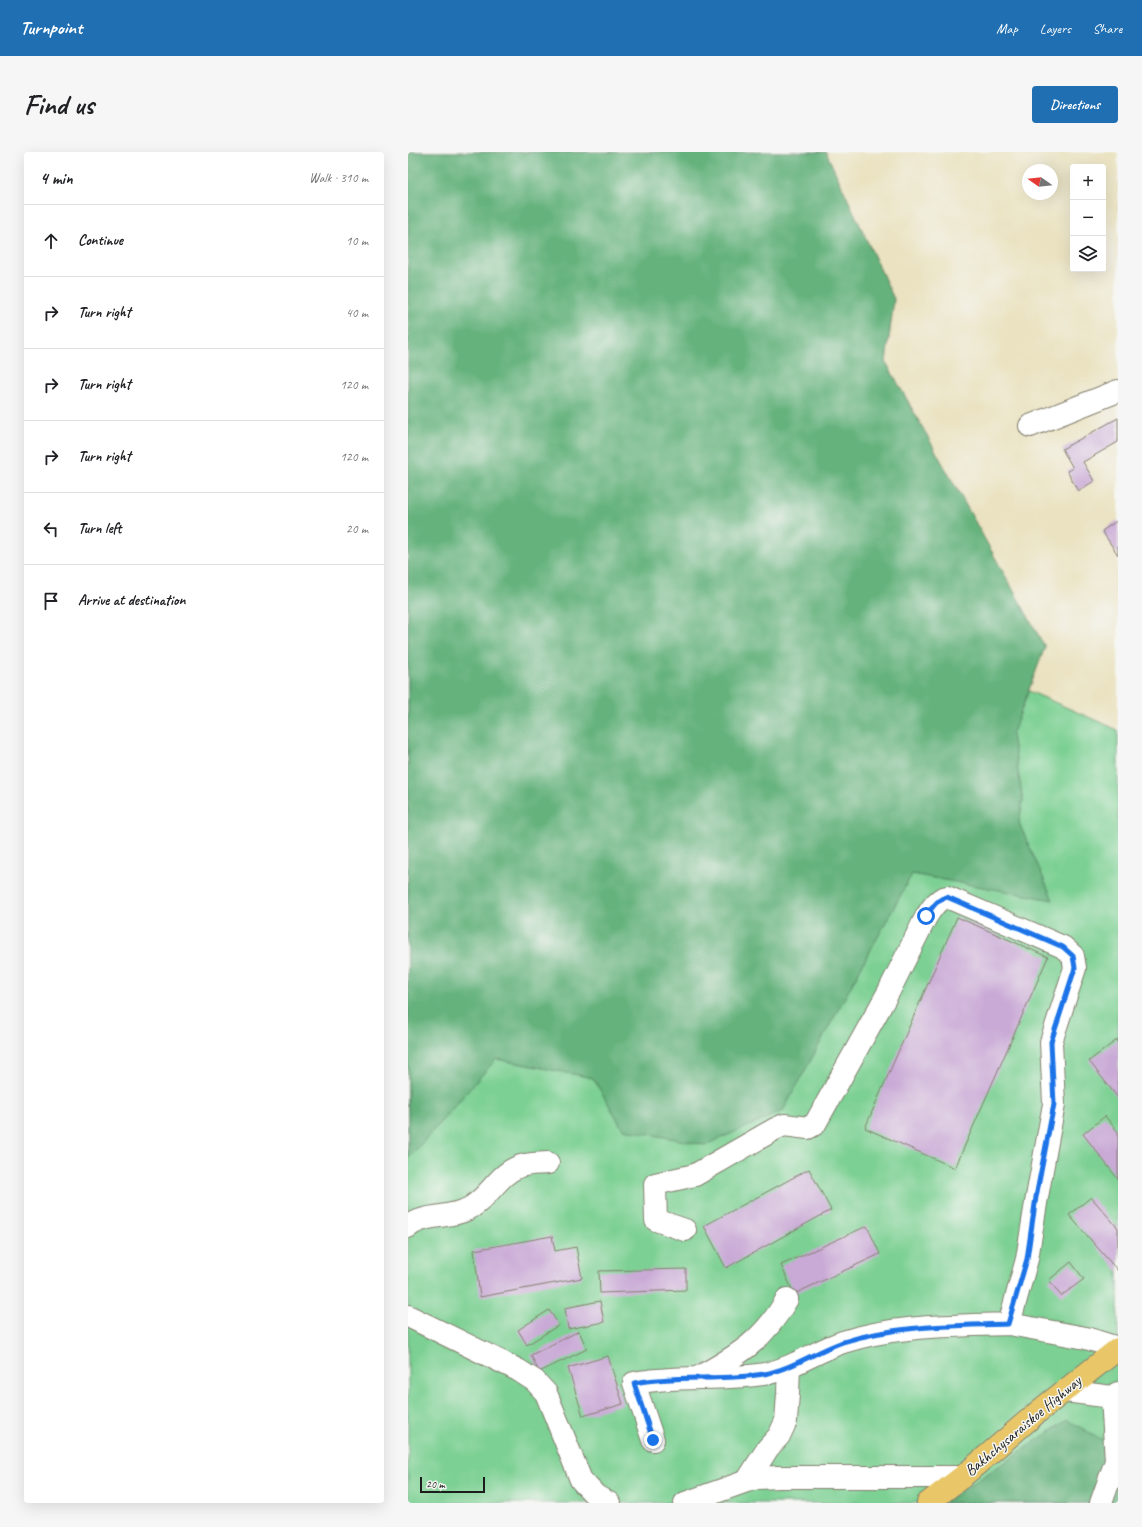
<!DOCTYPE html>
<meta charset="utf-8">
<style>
:root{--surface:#fff;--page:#f6f6f6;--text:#202124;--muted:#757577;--line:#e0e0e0;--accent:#1f6fb2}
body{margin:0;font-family:Caveat,sans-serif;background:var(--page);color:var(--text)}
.controls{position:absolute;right:12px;top:12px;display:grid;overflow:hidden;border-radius:4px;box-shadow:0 4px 16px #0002}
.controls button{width:36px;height:36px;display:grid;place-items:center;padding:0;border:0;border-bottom:1px solid var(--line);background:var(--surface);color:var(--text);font:20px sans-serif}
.compass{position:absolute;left:614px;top:12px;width:36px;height:36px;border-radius:50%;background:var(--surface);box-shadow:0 4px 16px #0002;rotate:284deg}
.scale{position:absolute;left:12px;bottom:10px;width:65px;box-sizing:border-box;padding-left:4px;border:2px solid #1c1c1c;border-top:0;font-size:11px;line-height:14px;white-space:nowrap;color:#1c1c1c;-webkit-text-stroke:3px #f6f6f2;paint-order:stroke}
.stop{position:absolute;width:12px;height:12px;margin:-9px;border:3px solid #1a73e8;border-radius:50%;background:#fff}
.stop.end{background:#1a73e8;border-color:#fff;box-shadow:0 1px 4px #0008}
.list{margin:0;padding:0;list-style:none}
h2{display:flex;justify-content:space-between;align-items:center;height:52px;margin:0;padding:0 16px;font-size:17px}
h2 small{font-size:13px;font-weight:400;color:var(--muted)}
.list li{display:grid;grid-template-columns:26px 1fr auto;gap:12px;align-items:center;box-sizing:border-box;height:72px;padding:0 16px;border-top:1px solid var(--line)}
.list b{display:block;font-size:15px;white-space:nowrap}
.list em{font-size:13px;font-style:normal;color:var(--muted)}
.icon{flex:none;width:22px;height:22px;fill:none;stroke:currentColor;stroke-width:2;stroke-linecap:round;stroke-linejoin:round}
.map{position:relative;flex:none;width:710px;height:1351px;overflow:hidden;border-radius:4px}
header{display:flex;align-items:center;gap:24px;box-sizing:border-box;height:56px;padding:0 20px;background:var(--accent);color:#fff}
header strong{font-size:19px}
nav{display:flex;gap:22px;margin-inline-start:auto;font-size:14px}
.intro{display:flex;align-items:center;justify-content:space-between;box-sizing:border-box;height:96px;padding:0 24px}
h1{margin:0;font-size:28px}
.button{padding:10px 18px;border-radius:4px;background:var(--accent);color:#fff;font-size:14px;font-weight:700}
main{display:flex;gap:24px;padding:0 24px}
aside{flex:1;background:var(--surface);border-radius:4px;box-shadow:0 4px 16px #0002}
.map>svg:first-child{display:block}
.green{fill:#7cd093;stroke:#4c7658}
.forest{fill:#65b27d;stroke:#40674c}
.building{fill:#c9a9d6}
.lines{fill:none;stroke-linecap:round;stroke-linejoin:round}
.minor-casing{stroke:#837f6e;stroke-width:24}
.major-casing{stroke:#837f6e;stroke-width:24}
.minor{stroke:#fff;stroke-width:22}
.major{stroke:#e9c769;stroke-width:22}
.route{stroke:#1a73e8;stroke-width:5}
.labels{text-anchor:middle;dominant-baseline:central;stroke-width:3;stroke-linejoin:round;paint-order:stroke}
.street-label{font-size:16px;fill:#1c1c1c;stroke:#f6f6f2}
</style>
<header>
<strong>Turnpoint</strong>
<nav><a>Map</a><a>Layers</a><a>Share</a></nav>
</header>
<div class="intro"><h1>Find us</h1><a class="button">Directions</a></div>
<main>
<aside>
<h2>4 min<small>Walk · 310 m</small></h2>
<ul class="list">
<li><svg class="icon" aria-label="ahead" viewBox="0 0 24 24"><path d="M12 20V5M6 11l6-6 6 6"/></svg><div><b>Continue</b></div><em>10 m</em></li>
<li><svg class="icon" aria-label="right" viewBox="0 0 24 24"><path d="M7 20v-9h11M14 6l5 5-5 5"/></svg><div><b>Turn right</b></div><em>40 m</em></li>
<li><svg class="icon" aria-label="right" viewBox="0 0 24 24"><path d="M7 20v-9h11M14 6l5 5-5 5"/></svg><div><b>Turn right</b></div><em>120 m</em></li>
<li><svg class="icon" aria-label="right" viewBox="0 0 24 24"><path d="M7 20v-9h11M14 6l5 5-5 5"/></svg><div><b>Turn right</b></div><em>120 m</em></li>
<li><svg class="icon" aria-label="left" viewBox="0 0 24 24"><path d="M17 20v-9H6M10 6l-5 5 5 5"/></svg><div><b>Turn left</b></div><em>20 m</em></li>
<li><svg class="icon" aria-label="arrive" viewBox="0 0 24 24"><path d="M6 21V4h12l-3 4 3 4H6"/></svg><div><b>Arrive at destination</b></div></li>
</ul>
</aside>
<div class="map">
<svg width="710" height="1351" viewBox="0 0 710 1351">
<rect width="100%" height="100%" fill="#f6f6f2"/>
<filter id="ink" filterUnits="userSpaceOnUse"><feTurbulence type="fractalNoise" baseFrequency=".025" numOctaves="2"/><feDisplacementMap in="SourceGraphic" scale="8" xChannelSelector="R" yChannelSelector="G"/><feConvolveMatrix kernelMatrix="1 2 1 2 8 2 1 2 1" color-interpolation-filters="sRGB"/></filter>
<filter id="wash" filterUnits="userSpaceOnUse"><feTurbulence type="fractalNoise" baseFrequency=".012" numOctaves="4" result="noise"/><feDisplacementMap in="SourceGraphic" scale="16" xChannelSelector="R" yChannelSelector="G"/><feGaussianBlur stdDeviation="0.9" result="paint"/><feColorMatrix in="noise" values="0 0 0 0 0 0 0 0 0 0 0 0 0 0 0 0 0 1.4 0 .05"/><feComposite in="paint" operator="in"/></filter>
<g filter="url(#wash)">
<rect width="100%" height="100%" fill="#eae2c0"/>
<path class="green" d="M 0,267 L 710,578 L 710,1351 L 0,1351 Z"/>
<path class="forest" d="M 0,0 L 418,0 L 486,147 L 478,210 L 637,495 L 604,583 L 615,648 L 611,671 L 645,748 L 504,722 L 375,959 L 297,993 L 215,977 L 185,926 L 88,907 L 0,1007 Z
M 659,1268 L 702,1292 L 710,1287 L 710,1351 L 536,1351 Z"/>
<g id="blocks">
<path class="building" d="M 710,266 L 710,290 L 675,310 L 686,329 L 670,339 L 659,319 L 665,316 L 654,297 Z
M 710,368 L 710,403 L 694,379 Z
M 549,765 L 640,805 L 547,1016 L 457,976 Z
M 710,887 L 710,946 L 681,909 Z
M 697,964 L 710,980 L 710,1027 L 675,982 Z
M 401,1017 L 423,1058 L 318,1116 L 296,1074 Z
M 683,1045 L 710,1076 L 710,1119 L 661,1063 Z
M 459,1074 L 472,1102 L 386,1142 L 373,1113 Z
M 144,1084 L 147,1099 L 168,1095 L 174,1126 L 72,1145 L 66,1098 Z
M 663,1110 L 676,1127 L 653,1144 L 641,1128 Z
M 278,1117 L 278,1138 L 192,1141 L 191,1119 Z
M 192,1149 L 196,1170 L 160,1177 L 157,1156 Z
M 141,1158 L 151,1173 L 119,1193 L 110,1178 Z
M 171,1179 L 179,1197 L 131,1220 L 123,1203 Z
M 200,1204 L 215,1252 L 175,1264 L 160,1216 Z"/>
</g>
</g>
<g filter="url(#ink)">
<use href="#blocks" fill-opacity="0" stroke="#837f6e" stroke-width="1"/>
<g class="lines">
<g class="minor-casing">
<path id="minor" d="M 622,274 L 710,239
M 0,1075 C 15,1062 40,1066 58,1058 C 79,1049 89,1023 110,1015 C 119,1011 130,1012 140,1011
M 277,1078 L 248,1068 L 247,1032 L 287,1023 L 367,977 L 376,973 L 400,976 L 407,972 L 481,839 L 518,765 C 524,756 529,747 539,745 L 655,795 L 665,804 L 667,816 L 643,890 L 646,952 L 629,1045 L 619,1107 L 601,1172 L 678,1186 L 710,1196
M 0,1164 L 110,1218 L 127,1229 L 138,1241 L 173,1328 L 188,1344 L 201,1351
M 291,1225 C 331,1203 356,1188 379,1147
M 657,1239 L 704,1245 L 710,1241
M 245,1288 L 226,1231 C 269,1223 313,1229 356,1222 C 384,1217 408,1199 435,1190 C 487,1173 546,1174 601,1172
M 339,1329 L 360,1296 L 371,1284 L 378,1269 L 380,1242 L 381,1215
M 277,1351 L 339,1329 L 350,1326 L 370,1325 L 554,1325
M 693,1351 L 708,1309 L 704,1245"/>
</g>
<g class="major-casing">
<path id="major" d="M 520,1351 L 554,1325 L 631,1259 L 710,1197"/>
</g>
<use href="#minor" class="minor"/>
<use href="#major" class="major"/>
</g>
</g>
<g class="lines" filter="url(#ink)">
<path class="route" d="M 245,1288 L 226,1231 C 269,1223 313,1229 356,1222 C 384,1217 408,1199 435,1190 C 487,1173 546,1174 600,1172 L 619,1107 L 628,1045 L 646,952 L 643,890 L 667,816 L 665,804 L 655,795 L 539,745 C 529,747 524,756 518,764"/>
</g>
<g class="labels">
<g class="street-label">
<text transform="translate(615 1274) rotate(-40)">Bakhchysaraiskoe Highway</text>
</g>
</g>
</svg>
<div class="controls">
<button>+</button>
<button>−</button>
<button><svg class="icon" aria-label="layers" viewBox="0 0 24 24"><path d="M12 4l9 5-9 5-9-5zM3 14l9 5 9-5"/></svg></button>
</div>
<svg class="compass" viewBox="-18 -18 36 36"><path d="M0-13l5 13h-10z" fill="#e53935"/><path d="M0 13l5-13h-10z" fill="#757577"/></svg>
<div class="scale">20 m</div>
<div class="stop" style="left:518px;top:764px"></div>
<div class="stop end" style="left:245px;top:1288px"></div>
</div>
</main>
